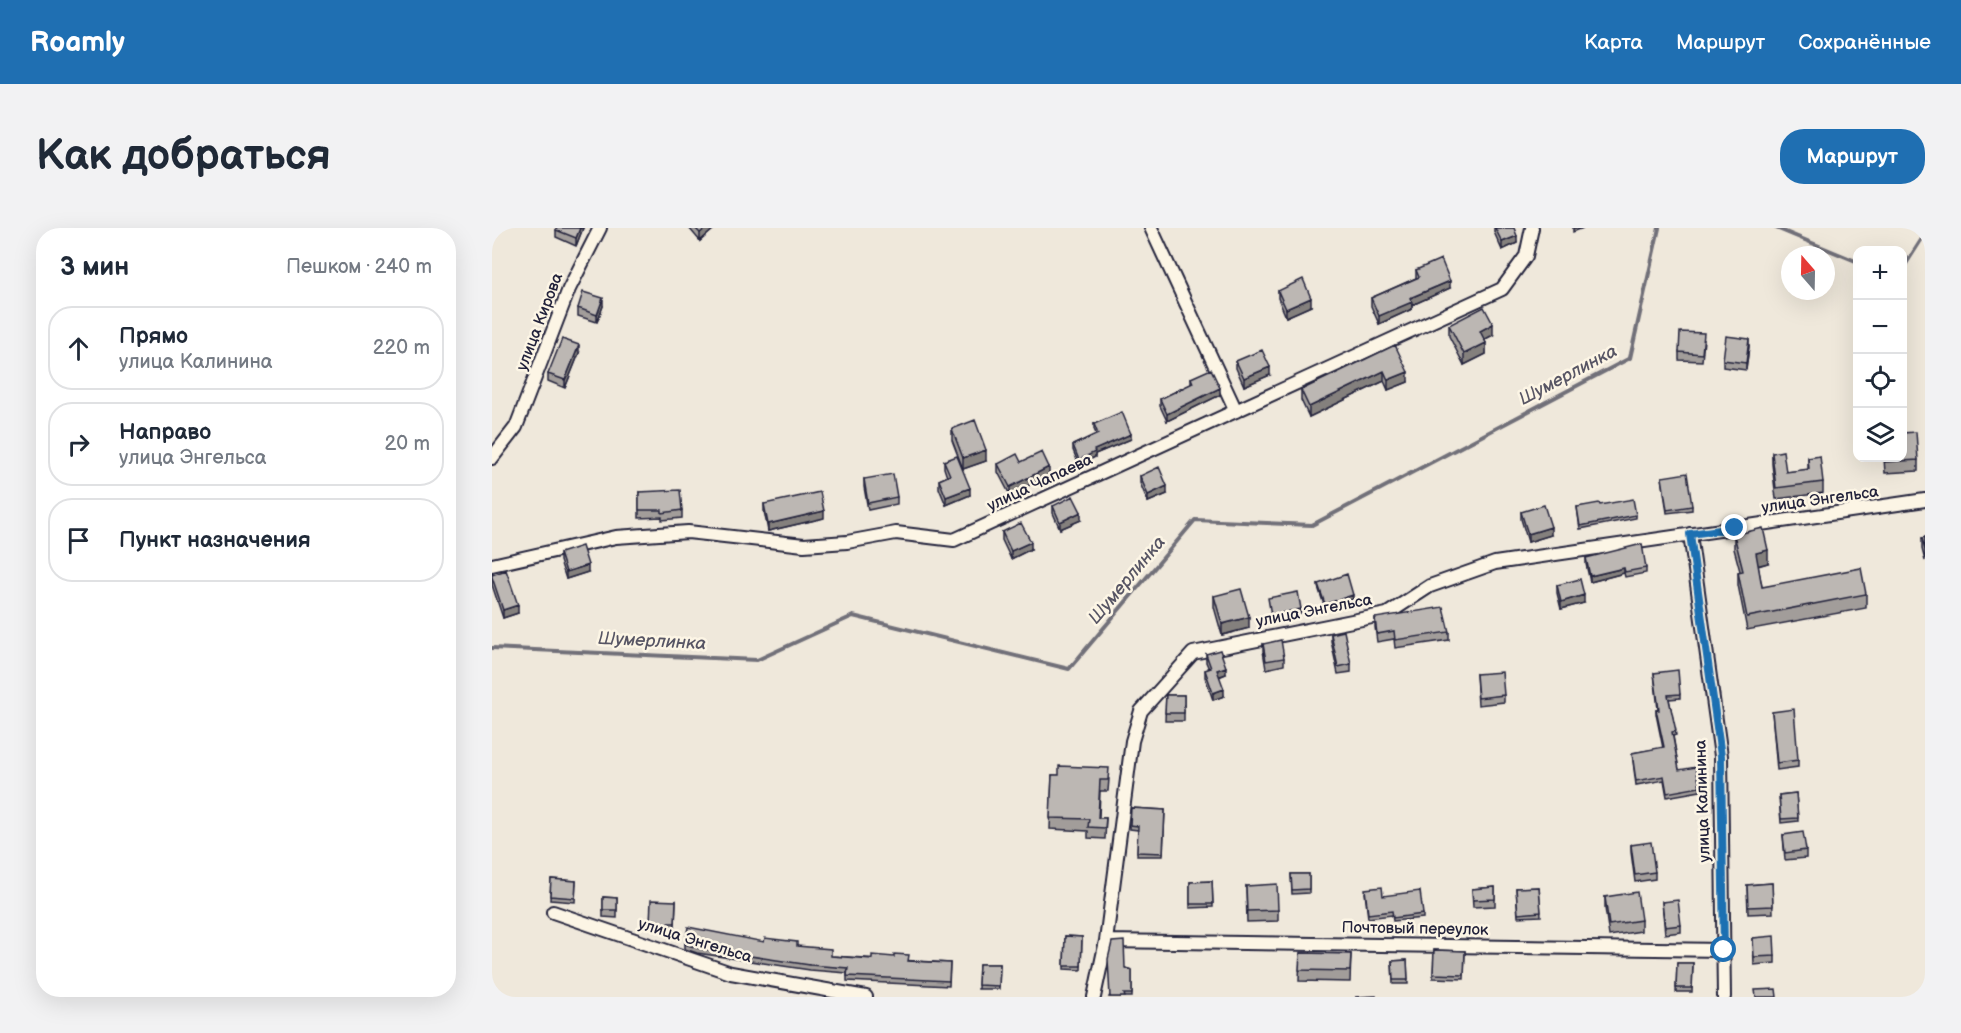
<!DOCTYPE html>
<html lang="ru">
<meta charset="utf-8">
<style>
:root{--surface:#fff;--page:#f2f2f3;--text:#1f2937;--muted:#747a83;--line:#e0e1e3;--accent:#1f6fb2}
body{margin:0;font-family:"Balsamiq Sans",sans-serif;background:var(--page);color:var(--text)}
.controls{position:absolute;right:18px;top:18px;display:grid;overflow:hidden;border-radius:12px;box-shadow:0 6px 24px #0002}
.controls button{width:54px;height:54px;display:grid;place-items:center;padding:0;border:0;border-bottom:2px solid var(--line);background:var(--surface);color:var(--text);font:30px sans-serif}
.compass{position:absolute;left:1289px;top:18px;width:54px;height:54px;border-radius:50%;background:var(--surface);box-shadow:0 6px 24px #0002;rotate:340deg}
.stop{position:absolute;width:18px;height:18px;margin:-14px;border:4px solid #1f6fb2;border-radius:50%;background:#fff}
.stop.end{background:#1f6fb2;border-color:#fff;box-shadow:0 2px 6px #0008}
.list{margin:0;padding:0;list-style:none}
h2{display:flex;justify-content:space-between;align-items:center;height:78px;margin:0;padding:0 24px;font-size:26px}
h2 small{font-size:20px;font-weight:400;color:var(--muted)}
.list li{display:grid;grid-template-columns:39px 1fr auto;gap:18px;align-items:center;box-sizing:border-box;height:84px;margin:0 12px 12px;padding:0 12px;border:2px solid var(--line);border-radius:24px}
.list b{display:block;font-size:22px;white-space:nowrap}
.list p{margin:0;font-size:20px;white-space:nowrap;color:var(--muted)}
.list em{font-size:20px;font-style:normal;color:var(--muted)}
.icon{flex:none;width:33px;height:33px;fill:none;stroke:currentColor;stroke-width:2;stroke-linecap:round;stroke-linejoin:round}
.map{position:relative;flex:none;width:1433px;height:769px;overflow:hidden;border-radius:24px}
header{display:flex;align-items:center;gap:36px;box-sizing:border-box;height:84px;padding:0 30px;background:var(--accent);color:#fff}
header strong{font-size:28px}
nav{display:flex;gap:33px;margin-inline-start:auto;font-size:21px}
.intro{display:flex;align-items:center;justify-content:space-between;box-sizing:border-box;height:144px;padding:0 36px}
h1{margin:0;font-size:42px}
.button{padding:15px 27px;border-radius:24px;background:var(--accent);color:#fff;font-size:21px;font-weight:700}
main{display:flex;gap:36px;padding:0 36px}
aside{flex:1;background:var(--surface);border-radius:24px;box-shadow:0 6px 24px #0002}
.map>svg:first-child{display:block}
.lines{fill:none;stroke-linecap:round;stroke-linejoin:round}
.stream{stroke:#716f79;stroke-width:4}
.minor-casing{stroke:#22223b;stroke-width:16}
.minor{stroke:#fcf5e5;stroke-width:12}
.wall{fill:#a29d9a;stroke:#22223b;stroke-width:1.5}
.shaded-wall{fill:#84807d;stroke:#22223b;stroke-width:1.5}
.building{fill:#bcb7b3;stroke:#22223b;stroke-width:1.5}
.route{stroke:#1f6fb2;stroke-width:8}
.labels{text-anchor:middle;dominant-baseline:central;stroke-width:5;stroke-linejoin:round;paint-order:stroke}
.street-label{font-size:16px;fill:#22223b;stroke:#fcf5e5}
.water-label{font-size:18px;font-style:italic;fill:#575564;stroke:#fcf5e5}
</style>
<header>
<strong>Roamly</strong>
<nav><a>Карта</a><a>Маршрут</a><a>Сохранённые</a></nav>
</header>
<div class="intro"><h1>Как добраться</h1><a class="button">Маршрут</a></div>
<main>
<aside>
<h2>3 мин<small>Пешком · 240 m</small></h2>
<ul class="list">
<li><svg class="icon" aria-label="ahead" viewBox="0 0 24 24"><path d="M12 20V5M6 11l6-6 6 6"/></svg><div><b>Прямо</b><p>улица Калинина</p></div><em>220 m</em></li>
<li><svg class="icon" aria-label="right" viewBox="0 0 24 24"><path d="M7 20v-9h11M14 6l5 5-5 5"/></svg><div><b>Направо</b><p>улица Энгельса</p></div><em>20 m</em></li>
<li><svg class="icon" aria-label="arrive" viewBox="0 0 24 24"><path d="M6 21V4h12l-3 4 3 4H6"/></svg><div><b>Пункт назначения</b></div></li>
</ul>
</aside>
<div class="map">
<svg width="1433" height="769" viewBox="0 0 1433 769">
<rect width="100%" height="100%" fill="#efe8db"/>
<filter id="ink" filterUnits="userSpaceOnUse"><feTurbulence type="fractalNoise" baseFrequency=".0167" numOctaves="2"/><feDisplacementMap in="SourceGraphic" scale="12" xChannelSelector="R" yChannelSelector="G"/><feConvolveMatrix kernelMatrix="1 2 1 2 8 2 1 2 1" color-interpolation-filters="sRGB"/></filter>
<g filter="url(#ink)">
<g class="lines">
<path class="stream" d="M 1284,0 L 1366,34
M 1410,42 L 1433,6
M 0,420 L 265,432 L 361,388 L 577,441 L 703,292 L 820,297 L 1138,130 L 1167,0"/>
<g class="minor-casing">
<path id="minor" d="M 659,0 L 744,183
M 0,230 L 24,199 L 77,61 L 108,0
M 1198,306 L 1229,528 L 1232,769
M 0,337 L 124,309 L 196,304 L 312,317 L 355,314 L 404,305 L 462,312 L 1010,61 L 1034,28 L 1040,0
M 61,684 L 239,745 L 374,769
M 614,713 L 1232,722
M 602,769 L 614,713 L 640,513 L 649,483 L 701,425 L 895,386 L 938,358 L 1003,335 L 1433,272"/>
</g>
<use href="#minor" class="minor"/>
</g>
<path class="wall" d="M 91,0 L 84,18 L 64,9 L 64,2 Z
M 197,0 L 223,0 L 208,13 Z
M 1002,0 L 1022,0 L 1025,15 L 1010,22 L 1002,4 Z
M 924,42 L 958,60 L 920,77 L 920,81 L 887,96 L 879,78 L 879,70 L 924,50 Z
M 786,63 L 819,78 L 794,89 L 786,70 Z
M 111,78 L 105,94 L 86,88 L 86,80 Z
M 957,97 L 1001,107 L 993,111 L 994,126 L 972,137 L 957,108 Z
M 1212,112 L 1210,133 L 1187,132 L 1187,124 Z
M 903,117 L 916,154 L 896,162 L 892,153 L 817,189 L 809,172 L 809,162 Z
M 1257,118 L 1254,142 L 1231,139 L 1231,132 Z
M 87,125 L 73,160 L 56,153 L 56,146 Z
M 744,133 L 778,147 L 752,158 L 744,140 Z
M 699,150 L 728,167 L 675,193 L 668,178 L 668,171 L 699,156 Z
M 602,196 L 639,211 L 603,226 L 603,229 L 587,237 L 581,222 L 581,217 L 604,206 L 602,201 Z
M 460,201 L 494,233 L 471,241 L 460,212 Z
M 1280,225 L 1294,244 L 1316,242 L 1316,230 L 1331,254 L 1331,265 L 1284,271 L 1280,236 Z
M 1392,230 L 1410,230 L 1426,232 L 1426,243 L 1393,245 Z
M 452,233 L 478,267 L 454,277 L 447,260 L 447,252 L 455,249 L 452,240 Z
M 529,234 L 557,247 L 518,267 L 506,244 L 506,236 Z
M 648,248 L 675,266 L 656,274 L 648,255 Z
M 1170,249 L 1200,278 L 1200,282 L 1175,285 Z
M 372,251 L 405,269 L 405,276 L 376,282 L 372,259 Z
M 147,264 L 190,282 L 190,290 L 170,292 L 170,289 L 147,290 Z
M 272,276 L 332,290 L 276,303 L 272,283 Z
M 1108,277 L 1144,287 L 1144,290 L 1088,301 L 1085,279 Z
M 561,278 L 589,292 L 568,301 L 561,285 Z
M 1029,284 L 1059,307 L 1036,314 L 1029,291 Z
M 510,304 L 539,321 L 519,331 L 510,312 Z
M 1242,307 L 1276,335 L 1266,338 L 1270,359 L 1374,366 L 1374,380 L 1255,402 L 1246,357 L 1246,344 L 1248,343 L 1242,321 Z
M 1433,309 L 1433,333 L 1430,321 L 1430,310 Z
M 68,325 L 96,344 L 74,351 L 68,333 Z
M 1094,330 L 1154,340 L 1154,345 L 1133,349 L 1132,345 L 1098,354 L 1094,336 Z
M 0,347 L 26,385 L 11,390 L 0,357 Z
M 826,356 L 861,371 L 833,380 L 826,359 Z
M 1065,357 L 1092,375 L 1069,381 L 1065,365 Z
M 722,368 L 757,400 L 730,407 L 722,379 Z
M 883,390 L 957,404 L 957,412 L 903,420 L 902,411 L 885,414 L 883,399 Z
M 839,406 L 859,436 L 859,444 L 846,446 L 839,413 Z
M 771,416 L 792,430 L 792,437 L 774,441 L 771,423 Z
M 714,426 L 734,446 L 727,449 L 732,468 L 721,472 L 713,449 L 713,442 L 717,441 L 714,434 Z
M 1162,445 L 1188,466 L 1188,470 L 1177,471 L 1184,507 L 1181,508 L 1187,542 L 1208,559 L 1208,563 L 1175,569 L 1172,552 L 1144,557 L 1140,525 L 1171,520 L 1164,486 L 1164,482 L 1166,482 Z
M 984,446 L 1012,467 L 1012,474 L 986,477 Z
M 674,467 L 692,467 L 692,493 L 673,493 Z
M 1280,484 L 1306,532 L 1306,539 L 1285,542 Z
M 560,547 L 617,551 L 616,563 L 608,563 L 607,590 L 614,590 L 613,611 L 596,610 L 596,603 L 558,601 Z
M 1304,565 L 1306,593 L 1289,595 L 1287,567 Z
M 639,580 L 673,582 L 671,628 L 645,628 L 646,602 L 638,601 Z
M 1291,607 L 1314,622 L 1314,630 L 1293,632 Z
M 1139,617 L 1163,644 L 1163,651 L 1143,654 L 1139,624 Z
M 799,646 L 817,646 L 817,665 L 800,666 Z
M 59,651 L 84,653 L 83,674 L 58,672 Z
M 720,653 L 721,679 L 698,680 L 698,654 Z
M 1280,655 L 1281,685 L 1256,686 L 1255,657 Z
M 754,658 L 786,682 L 786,693 L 755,694 Z
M 1003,659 L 1003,678 L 981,679 L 980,661 Z
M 1047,659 L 1049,688 L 1026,689 L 1024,660 Z
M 873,665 L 891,668 L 931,686 L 931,690 L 901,693 L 900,687 L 876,690 Z
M 111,669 L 125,670 L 125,690 L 111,689 Z
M 1113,669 L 1149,692 L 1149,703 L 1117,708 L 1113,680 Z
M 184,673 L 183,699 L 158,698 L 158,695 Z
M 1170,674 L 1189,697 L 1189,704 L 1173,706 Z
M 573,708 L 590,709 L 589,742 L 572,741 Z
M 1261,710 L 1283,728 L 1283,735 L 1262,737 Z
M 272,714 L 305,718 L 339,728 L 458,735 L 457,758 L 355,753 L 355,745 L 318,742 L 205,725 L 193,721 L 193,716 Z
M 942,722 L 973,723 L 972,751 L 941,750 Z
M 808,725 L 859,726 L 858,754 L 807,753 Z
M 915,732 L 916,756 L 901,756 L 900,733 Z
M 1185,735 L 1201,735 L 1200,764 L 1184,764 Z
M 487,736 L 508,736 L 507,761 L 486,761 Z
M 633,740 L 640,742 L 640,769 L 617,769 Z"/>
<path class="shaded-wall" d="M 88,0 L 91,0 L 84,18 L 84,10 Z
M 214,0 L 223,0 L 208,13 L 208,5 Z
M 1081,0 L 1091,0 L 1081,4 Z
M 1025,8 L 1025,15 L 1010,22 L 1010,14 Z
M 958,53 L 958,60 L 920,77 L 920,81 L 887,96 L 887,88 L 918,70 Z
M 111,70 L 111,78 L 105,94 L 105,87 Z
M 819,70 L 819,78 L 794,89 L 794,81 Z
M 1001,96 L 1001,107 L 988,114 L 988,103 Z
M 1257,111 L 1257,118 L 1254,142 L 1254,135 Z
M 994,115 L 994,126 L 972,137 L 972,126 Z
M 87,117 L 87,125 L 73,160 L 73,152 Z
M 778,139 L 778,147 L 752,158 L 752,150 Z
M 892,143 L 892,153 L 817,189 L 817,179 Z
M 916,144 L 916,154 L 896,162 L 896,152 Z
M 728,160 L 728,167 L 675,193 L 675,186 Z
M 639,206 L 639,211 L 603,226 L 603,229 L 587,237 L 587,232 L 602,222 Z
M 494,222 L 494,233 L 471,241 L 471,230 Z
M 557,239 L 557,247 L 518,267 L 518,259 Z
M 675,258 L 675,266 L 656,274 L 656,267 Z
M 478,260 L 478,267 L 454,277 L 454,269 Z
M 332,283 L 332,290 L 276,303 L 276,296 Z
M 589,284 L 589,292 L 568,301 L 568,294 Z
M 1059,299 L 1059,307 L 1036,314 L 1036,306 Z
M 539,314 L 539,321 L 519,331 L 519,323 Z
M 1276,322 L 1276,335 L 1264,338 L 1264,325 Z
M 96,337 L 96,344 L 74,351 L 74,344 Z
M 1132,340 L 1132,345 L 1098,354 L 1098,348 Z
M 861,367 L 861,371 L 833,380 L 833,376 Z
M 1092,367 L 1092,375 L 1069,381 L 1069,374 Z
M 26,377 L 26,385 L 11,390 L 11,382 Z
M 809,381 L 809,385 L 779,391 L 779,387 Z
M 757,389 L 757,400 L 730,407 L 730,396 Z
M 734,439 L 734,446 L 725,449 L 725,442 Z
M 732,461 L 732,468 L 721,472 L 721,465 Z"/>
<path class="building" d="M 64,0 L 88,0 L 84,10 L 64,2 Z
M 203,0 L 214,0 L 208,5 Z
M 1003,0 L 1022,0 L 1025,8 L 1010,14 Z
M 949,31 L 958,53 L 918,70 L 920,74 L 887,88 L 879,70 L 927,49 L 924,42 Z
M 811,51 L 819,70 L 794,81 L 786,63 Z
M 91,64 L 111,70 L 105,87 L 86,80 Z
M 992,79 L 1001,96 L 988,103 L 994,115 L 972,126 L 957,97 Z
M 1188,104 L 1212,105 L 1210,126 L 1187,124 Z
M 1234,108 L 1257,111 L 1254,135 L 1231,132 Z
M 70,111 L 87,117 L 73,152 L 56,146 Z
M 903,117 L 916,144 L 896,152 L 892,143 L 817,179 L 809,162 Z
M 770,122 L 778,139 L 752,150 L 744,133 Z
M 719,141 L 728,160 L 675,186 L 668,171 L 701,155 L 699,150 Z
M 630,184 L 639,206 L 602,222 L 603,224 L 587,232 L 581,217 L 606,206 L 602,196 Z
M 483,192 L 494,222 L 471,230 L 460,201 Z
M 1424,204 L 1426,232 L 1393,234 L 1393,230 L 1410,230 L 1410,205 Z
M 1291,223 L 1294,244 L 1317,241 L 1316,230 L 1328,228 L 1331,254 L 1284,260 L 1280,225 Z
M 550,224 L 557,239 L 518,259 L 506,236 L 525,226 L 529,234 Z
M 465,228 L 478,260 L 454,269 L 447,252 L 458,247 L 452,233 Z
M 667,239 L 675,258 L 656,267 L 648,248 Z
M 1195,245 L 1200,278 L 1175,282 L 1170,249 Z
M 401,246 L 405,269 L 376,275 L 372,251 Z
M 188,262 L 190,282 L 170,285 L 170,282 L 147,282 L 147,264 Z
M 328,264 L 332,283 L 276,296 L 272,276 Z
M 581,268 L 589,284 L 568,294 L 561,278 Z
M 1141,271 L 1144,287 L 1088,298 L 1085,279 L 1107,275 L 1108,277 Z
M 1052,277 L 1059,299 L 1036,306 L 1029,284 Z
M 529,295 L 539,314 L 519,323 L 510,304 Z
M 1271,300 L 1276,322 L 1264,325 L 1270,359 L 1369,340 L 1374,366 L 1255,389 L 1246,344 L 1251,343 L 1242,307 Z
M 1433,309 L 1433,322 L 1430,310 Z
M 1150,316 L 1154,340 L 1133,344 L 1132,340 L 1098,348 L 1094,330 Z
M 90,318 L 96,337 L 74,344 L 68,325 Z
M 14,342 L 26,377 L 11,382 L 0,349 L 0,347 Z
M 855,346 L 861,367 L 833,376 L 826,356 Z
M 1088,351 L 1092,367 L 1069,374 L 1065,357 Z
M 749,361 L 757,389 L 730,396 L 722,368 Z
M 806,364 L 809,381 L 779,387 L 776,370 Z
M 951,379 L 957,404 L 903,412 L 902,403 L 885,406 L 883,390 Z
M 852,403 L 859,436 L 846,439 L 839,406 Z
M 789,412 L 792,430 L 774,433 L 771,416 Z
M 728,422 L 734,439 L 725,442 L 732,461 L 721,465 L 713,442 L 719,440 L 714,426 Z
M 1186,442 L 1188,466 L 1176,467 L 1184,503 L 1180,504 L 1187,542 L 1204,539 L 1208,559 L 1175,565 L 1172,548 L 1144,553 L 1140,525 L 1172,519 L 1164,482 L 1167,482 L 1162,445 Z
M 1010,444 L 1012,467 L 986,470 L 984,446 Z
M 674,467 L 692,467 L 692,485 L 673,485 Z
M 1302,481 L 1306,532 L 1285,535 L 1280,484 Z
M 567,538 L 617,540 L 616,552 L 608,552 L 606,590 L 614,590 L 613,600 L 596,599 L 597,591 L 558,590 L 560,547 L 567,547 Z
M 1304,565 L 1306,590 L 1289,591 L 1287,567 Z
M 639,580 L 673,582 L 671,625 L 645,624 L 646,598 L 638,597 Z
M 1311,604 L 1314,622 L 1293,625 L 1291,607 Z
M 1159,614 L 1163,644 L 1143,647 L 1139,617 Z
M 799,646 L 817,646 L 817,661 L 800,662 Z
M 59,651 L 84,653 L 83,670 L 58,668 Z
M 720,653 L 721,676 L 698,676 L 698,654 Z
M 1280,655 L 1281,678 L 1256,679 L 1255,657 Z
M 785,656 L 786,682 L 755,683 L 754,658 Z
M 890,659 L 891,668 L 928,663 L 931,686 L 901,690 L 900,683 L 876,686 L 873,661 Z
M 1003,659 L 1003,671 L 981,672 L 980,661 Z
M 1047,659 L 1049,684 L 1026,686 L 1024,660 Z
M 1145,664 L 1149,692 L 1117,697 L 1113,669 Z
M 111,669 L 125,670 L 125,682 L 111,682 Z
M 159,672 L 184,673 L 183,695 L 158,695 Z
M 1186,672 L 1189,697 L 1173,699 L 1170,674 Z
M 196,699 L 272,714 L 273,710 L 305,714 L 305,718 L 339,721 L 339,728 L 380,731 L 380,727 L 402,729 L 402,726 L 417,727 L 416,733 L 458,735 L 457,753 L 355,748 L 356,740 L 318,737 L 205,720 L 193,716 Z
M 573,708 L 590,709 L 589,738 L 572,738 Z
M 1282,708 L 1283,728 L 1262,729 L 1261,710 Z
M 632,713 L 633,740 L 640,742 L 640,766 L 632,766 L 633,769 L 618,769 L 616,731 L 620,714 Z
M 942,722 L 973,723 L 972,747 L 941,746 Z
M 808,725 L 859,726 L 858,743 L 807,742 Z
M 915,732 L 916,752 L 901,752 L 900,733 Z
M 1185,735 L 1201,735 L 1200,760 L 1184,760 Z
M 487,736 L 508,736 L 507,758 L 486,757 Z
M 1284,761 L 1285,769 L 1264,769 L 1263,762 Z
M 884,768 L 884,769 L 863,769 Z"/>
</g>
<g class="lines" filter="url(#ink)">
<path class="route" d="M 1232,722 L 1229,528 L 1198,306 L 1243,300"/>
</g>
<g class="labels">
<g class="street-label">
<text transform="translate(48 94) rotate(-69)">улица Кирова</text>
<text transform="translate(548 255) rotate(-25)">улица Чапаева</text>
<text transform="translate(1328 272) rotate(-8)">улица Энгельса</text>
<text transform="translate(822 383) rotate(-11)">улица Энгельса</text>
<text transform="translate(1211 573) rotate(-92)">улица Калинина</text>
<text transform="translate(923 701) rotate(1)">Почтовый переулок</text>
<text transform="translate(203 713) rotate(17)">улица Энгельса</text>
</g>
<g class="water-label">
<text transform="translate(1076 147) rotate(-28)">Шумерлинка</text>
<text transform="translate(635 352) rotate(-50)">Шумерлинка</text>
<text transform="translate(160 413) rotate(3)">Шумерлинка</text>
</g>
</g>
</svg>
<div class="controls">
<button>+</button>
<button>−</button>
<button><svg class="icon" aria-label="locate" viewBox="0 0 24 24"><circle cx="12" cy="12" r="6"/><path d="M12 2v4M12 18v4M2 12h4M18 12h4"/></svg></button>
<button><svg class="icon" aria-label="layers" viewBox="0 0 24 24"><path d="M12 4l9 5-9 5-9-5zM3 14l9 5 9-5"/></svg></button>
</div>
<svg class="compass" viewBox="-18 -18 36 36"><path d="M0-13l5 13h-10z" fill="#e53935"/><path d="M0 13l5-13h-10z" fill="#747a83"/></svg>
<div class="stop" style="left:1232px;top:722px"></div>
<div class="stop end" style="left:1243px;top:300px"></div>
</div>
</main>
